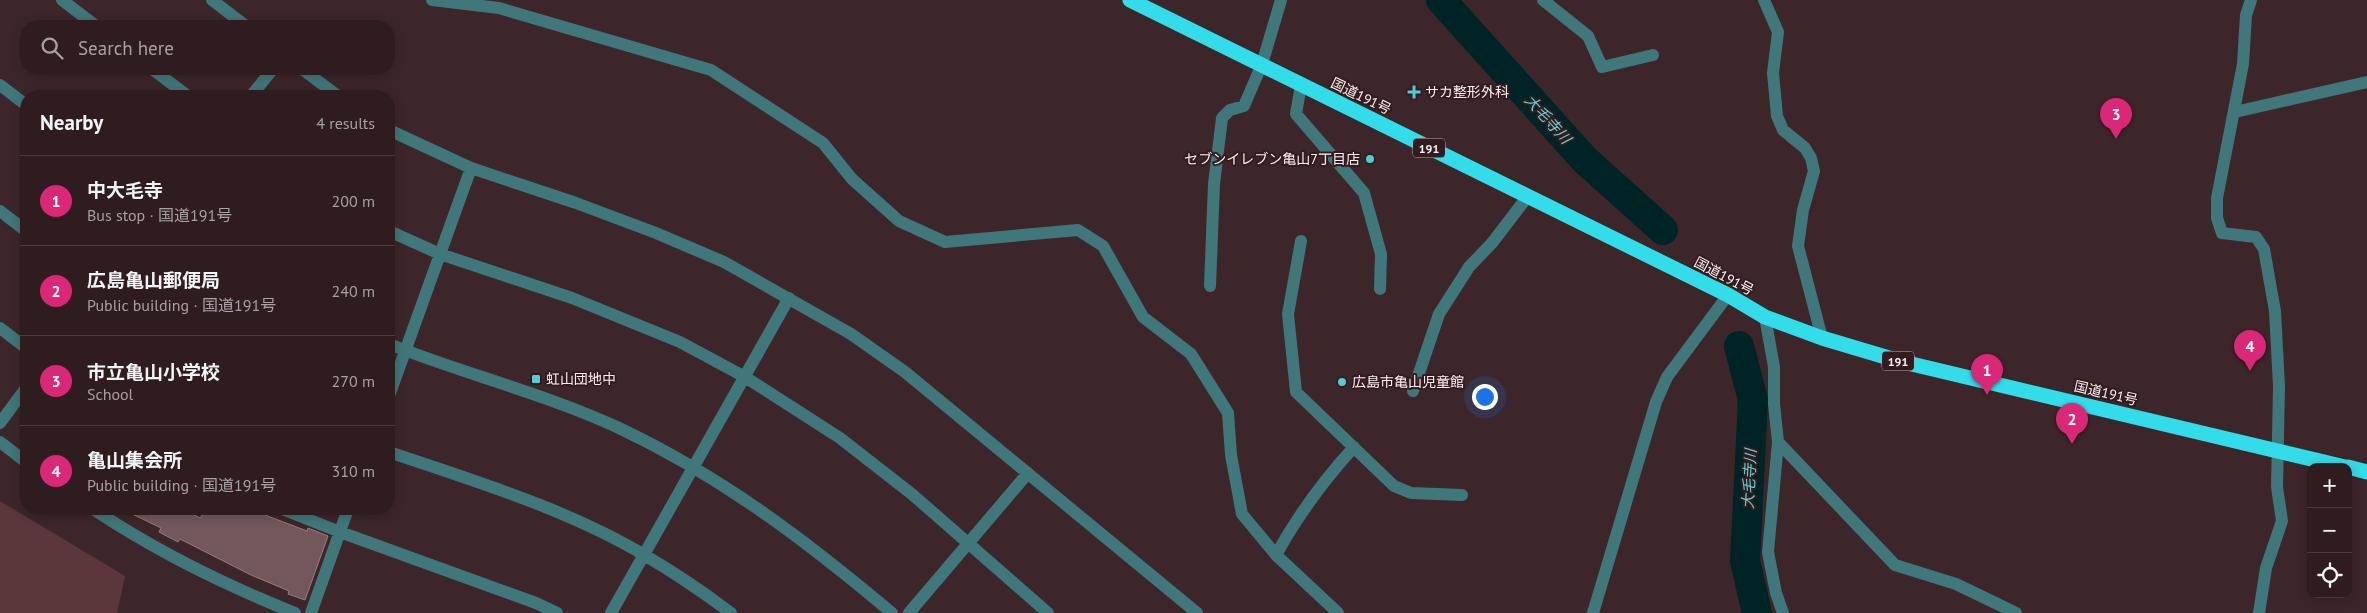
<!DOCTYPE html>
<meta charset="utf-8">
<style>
:root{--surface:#2e1c1f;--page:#362528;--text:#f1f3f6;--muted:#a7a1a4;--line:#493a3d;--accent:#db2777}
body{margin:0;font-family:"PT Sans","Noto Sans JP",sans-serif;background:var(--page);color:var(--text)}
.controls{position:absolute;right:15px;bottom:15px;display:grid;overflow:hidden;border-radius:10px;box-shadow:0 2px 12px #0003}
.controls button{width:45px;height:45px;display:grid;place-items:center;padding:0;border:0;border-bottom:1px solid var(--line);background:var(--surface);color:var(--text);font:25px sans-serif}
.you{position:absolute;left:1484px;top:396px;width:18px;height:18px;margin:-12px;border:4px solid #fff;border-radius:50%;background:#1a73e8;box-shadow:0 0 0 8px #1a73e833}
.badge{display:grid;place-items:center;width:32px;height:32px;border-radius:50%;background:var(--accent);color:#fff;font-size:16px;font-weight:700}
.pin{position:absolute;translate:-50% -41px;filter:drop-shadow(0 1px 2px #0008)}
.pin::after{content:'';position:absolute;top:26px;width:18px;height:15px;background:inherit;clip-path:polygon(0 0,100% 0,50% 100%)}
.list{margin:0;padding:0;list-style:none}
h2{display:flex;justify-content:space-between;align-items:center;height:65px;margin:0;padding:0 20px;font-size:21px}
h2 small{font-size:16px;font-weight:400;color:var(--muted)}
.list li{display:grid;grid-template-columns:32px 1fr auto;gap:15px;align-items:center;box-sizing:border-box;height:90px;padding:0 20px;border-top:1px solid var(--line)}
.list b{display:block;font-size:19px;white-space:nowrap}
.list p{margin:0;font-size:16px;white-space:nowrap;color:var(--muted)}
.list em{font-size:16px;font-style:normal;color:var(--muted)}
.icon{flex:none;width:28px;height:28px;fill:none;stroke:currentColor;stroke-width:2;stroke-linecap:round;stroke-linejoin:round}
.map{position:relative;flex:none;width:2367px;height:613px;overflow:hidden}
.search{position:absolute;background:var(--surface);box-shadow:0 2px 12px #0003;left:20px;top:20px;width:375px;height:55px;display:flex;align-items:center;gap:12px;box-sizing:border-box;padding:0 18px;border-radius:20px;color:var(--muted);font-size:19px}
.panel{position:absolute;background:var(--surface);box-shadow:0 2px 12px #0003;left:20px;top:90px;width:375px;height:425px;border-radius:20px}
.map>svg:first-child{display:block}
.green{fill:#5b363b}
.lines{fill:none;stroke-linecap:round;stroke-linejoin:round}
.river{stroke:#002326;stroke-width:30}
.building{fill:#73585b;stroke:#997b7e}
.minor{stroke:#40777b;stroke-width:12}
.highway{stroke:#32dce8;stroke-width:15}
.poi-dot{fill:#51ccd5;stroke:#331c1f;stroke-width:2}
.labels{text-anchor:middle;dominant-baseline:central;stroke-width:4;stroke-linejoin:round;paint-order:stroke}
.shield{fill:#331c1f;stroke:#c0b0b2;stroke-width:1}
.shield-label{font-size:12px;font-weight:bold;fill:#fdf0f1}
.poi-label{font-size:14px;fill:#fdf0f1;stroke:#331c1f;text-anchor:start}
.street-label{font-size:14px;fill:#fdf0f1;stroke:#331c1f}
.water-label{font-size:15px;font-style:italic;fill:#65d2da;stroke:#331c1f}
</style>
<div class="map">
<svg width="2367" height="613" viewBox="0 0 2367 613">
<rect width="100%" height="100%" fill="#3d2629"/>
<path class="green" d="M 0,501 L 125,576 L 117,613 L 0,613 Z"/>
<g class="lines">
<path class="river" d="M 1441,0 L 1585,160 L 1663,230
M 1739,346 L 1753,400 L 1745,561 L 1757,613"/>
</g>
<path class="building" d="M 122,509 L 184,509 L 200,518 L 206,509 L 268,509 L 265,515 L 307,531 L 308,528 L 328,536 L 305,600 L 288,594 L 289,591 L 251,575 L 180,539 L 178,542 L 159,532 L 161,528 Z"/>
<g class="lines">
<path class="minor" d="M 62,0 L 96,26
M 212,0 L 246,26
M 432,0 L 499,8 L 711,70 L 823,143 L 852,179 L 899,221 L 945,242 L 1078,230 L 1103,246 L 1143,317 L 1191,354 L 1228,413 L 1231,455 L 1242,514 L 1276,555 L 1338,613
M 1543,0 L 1588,36 L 1602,67 L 1653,55
M 1764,0 L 1778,32 L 1773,73 L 1777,116 L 1783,130 L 1805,148 L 1811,158 L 1814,171 L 1803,210 L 1798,246 L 1822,338
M 2251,0 L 2246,15 L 2243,64 L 2217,198 L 2217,218 L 2222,233 L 2256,237 L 2264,249 L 2275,311 L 2279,386 L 2277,487 L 2282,521 L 2266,568 L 2259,613
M 152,69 L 188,96
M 302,69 L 338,96
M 0,85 L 26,105
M 1301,85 L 1296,114 L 1364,193 L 1381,254 L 1380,289
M 251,96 L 273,69
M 2235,112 L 2367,82
M 389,130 L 471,168 L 576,203 L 656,233 L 724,262 L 851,334 L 905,372 L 1197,613
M 0,211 L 26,231
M 389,231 L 440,254 L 572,298 L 680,342 L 745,377 L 840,438 L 913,495 L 1048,613
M 1301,241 L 1288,314 L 1296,392 L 1394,486 L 1411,493 L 1462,495
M 1210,286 L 1214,184 L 1222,118 L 1230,110 L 1244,106 L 1262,64 L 1281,0
M 1765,317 L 1774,367 L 1774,404 L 1778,442 L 1895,565 L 1956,584 L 2016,613
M 0,328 L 26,348
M 389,344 C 464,374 543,393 617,427 C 721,476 805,540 892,613
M 1413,391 L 1439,314 L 1469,267 L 1492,243 L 1528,196
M 389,396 L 471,168
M 0,423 L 26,388
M 0,442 L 26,462
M 1778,442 L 1768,552 L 1776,593 L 1783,613
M 389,452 C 474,481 568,509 646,556 C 675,573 703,592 731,613
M 93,509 C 156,551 225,585 295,613
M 282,509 L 340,532 L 536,603 L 557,613
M 1276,555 C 1298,515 1323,481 1354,447
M 311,613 L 348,509
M 611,613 L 789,298
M 909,613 L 1028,473
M 1593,613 L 1656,402 L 1667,377 L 1728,295"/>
<path class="highway" d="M 1130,0 L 1728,295 L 1765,317 L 1822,338 L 1899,361 L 2345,467
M 2348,467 L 2367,472"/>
</g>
<g class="poi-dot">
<path d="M1411.5 84.5h5v5h5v5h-5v5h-5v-5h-5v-5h5z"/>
<circle cx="1370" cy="159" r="5"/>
<rect x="531" y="374" width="10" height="10" rx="2.5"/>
<circle cx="1342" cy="382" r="5"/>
</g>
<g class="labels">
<g class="shield">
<rect x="1413" y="138.5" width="32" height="19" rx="4"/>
<rect x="1882" y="351.5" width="32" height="19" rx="4"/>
</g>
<g class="shield-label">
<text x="1429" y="148">191</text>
<text x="1898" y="361">191</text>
</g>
<g class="poi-label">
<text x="1425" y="92">サカ整形外科</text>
<text x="1360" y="159" text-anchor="end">セブンイレブン亀山7丁目店</text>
<text x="546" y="379">虹山団地中</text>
<text x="1352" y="382">広島市亀山児童館</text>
</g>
<g class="street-label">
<text transform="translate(1361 96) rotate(26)">国道191号</text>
<text transform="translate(1724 276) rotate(28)">国道191号</text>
<text transform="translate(2106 393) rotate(13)">国道191号</text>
</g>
<g class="water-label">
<text transform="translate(1548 119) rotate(48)">大毛寺川</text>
<text transform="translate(1749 479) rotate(-87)">大毛寺川</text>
</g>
</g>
</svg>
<div class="controls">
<button>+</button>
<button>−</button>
<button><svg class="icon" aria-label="locate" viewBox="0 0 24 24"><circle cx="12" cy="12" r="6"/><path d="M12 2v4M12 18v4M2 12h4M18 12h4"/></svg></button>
</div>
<div class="you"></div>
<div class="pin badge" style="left:1987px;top:395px">1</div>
<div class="pin badge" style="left:2072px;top:444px">2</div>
<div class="pin badge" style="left:2116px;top:139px">3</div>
<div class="pin badge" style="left:2250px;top:371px">4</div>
<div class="search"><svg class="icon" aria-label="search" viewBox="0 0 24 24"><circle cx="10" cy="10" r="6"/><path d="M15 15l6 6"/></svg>Search here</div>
<section class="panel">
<h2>Nearby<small>4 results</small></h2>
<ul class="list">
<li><span class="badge">1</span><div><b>中大毛寺</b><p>Bus stop · 国道191号</p></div><em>200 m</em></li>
<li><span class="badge">2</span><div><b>広島亀山郵便局</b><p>Public building · 国道191号</p></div><em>240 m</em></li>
<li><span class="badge">3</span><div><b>市立亀山小学校</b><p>School</p></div><em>270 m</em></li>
<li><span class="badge">4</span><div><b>亀山集会所</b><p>Public building · 国道191号</p></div><em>310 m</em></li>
</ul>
</section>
</div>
